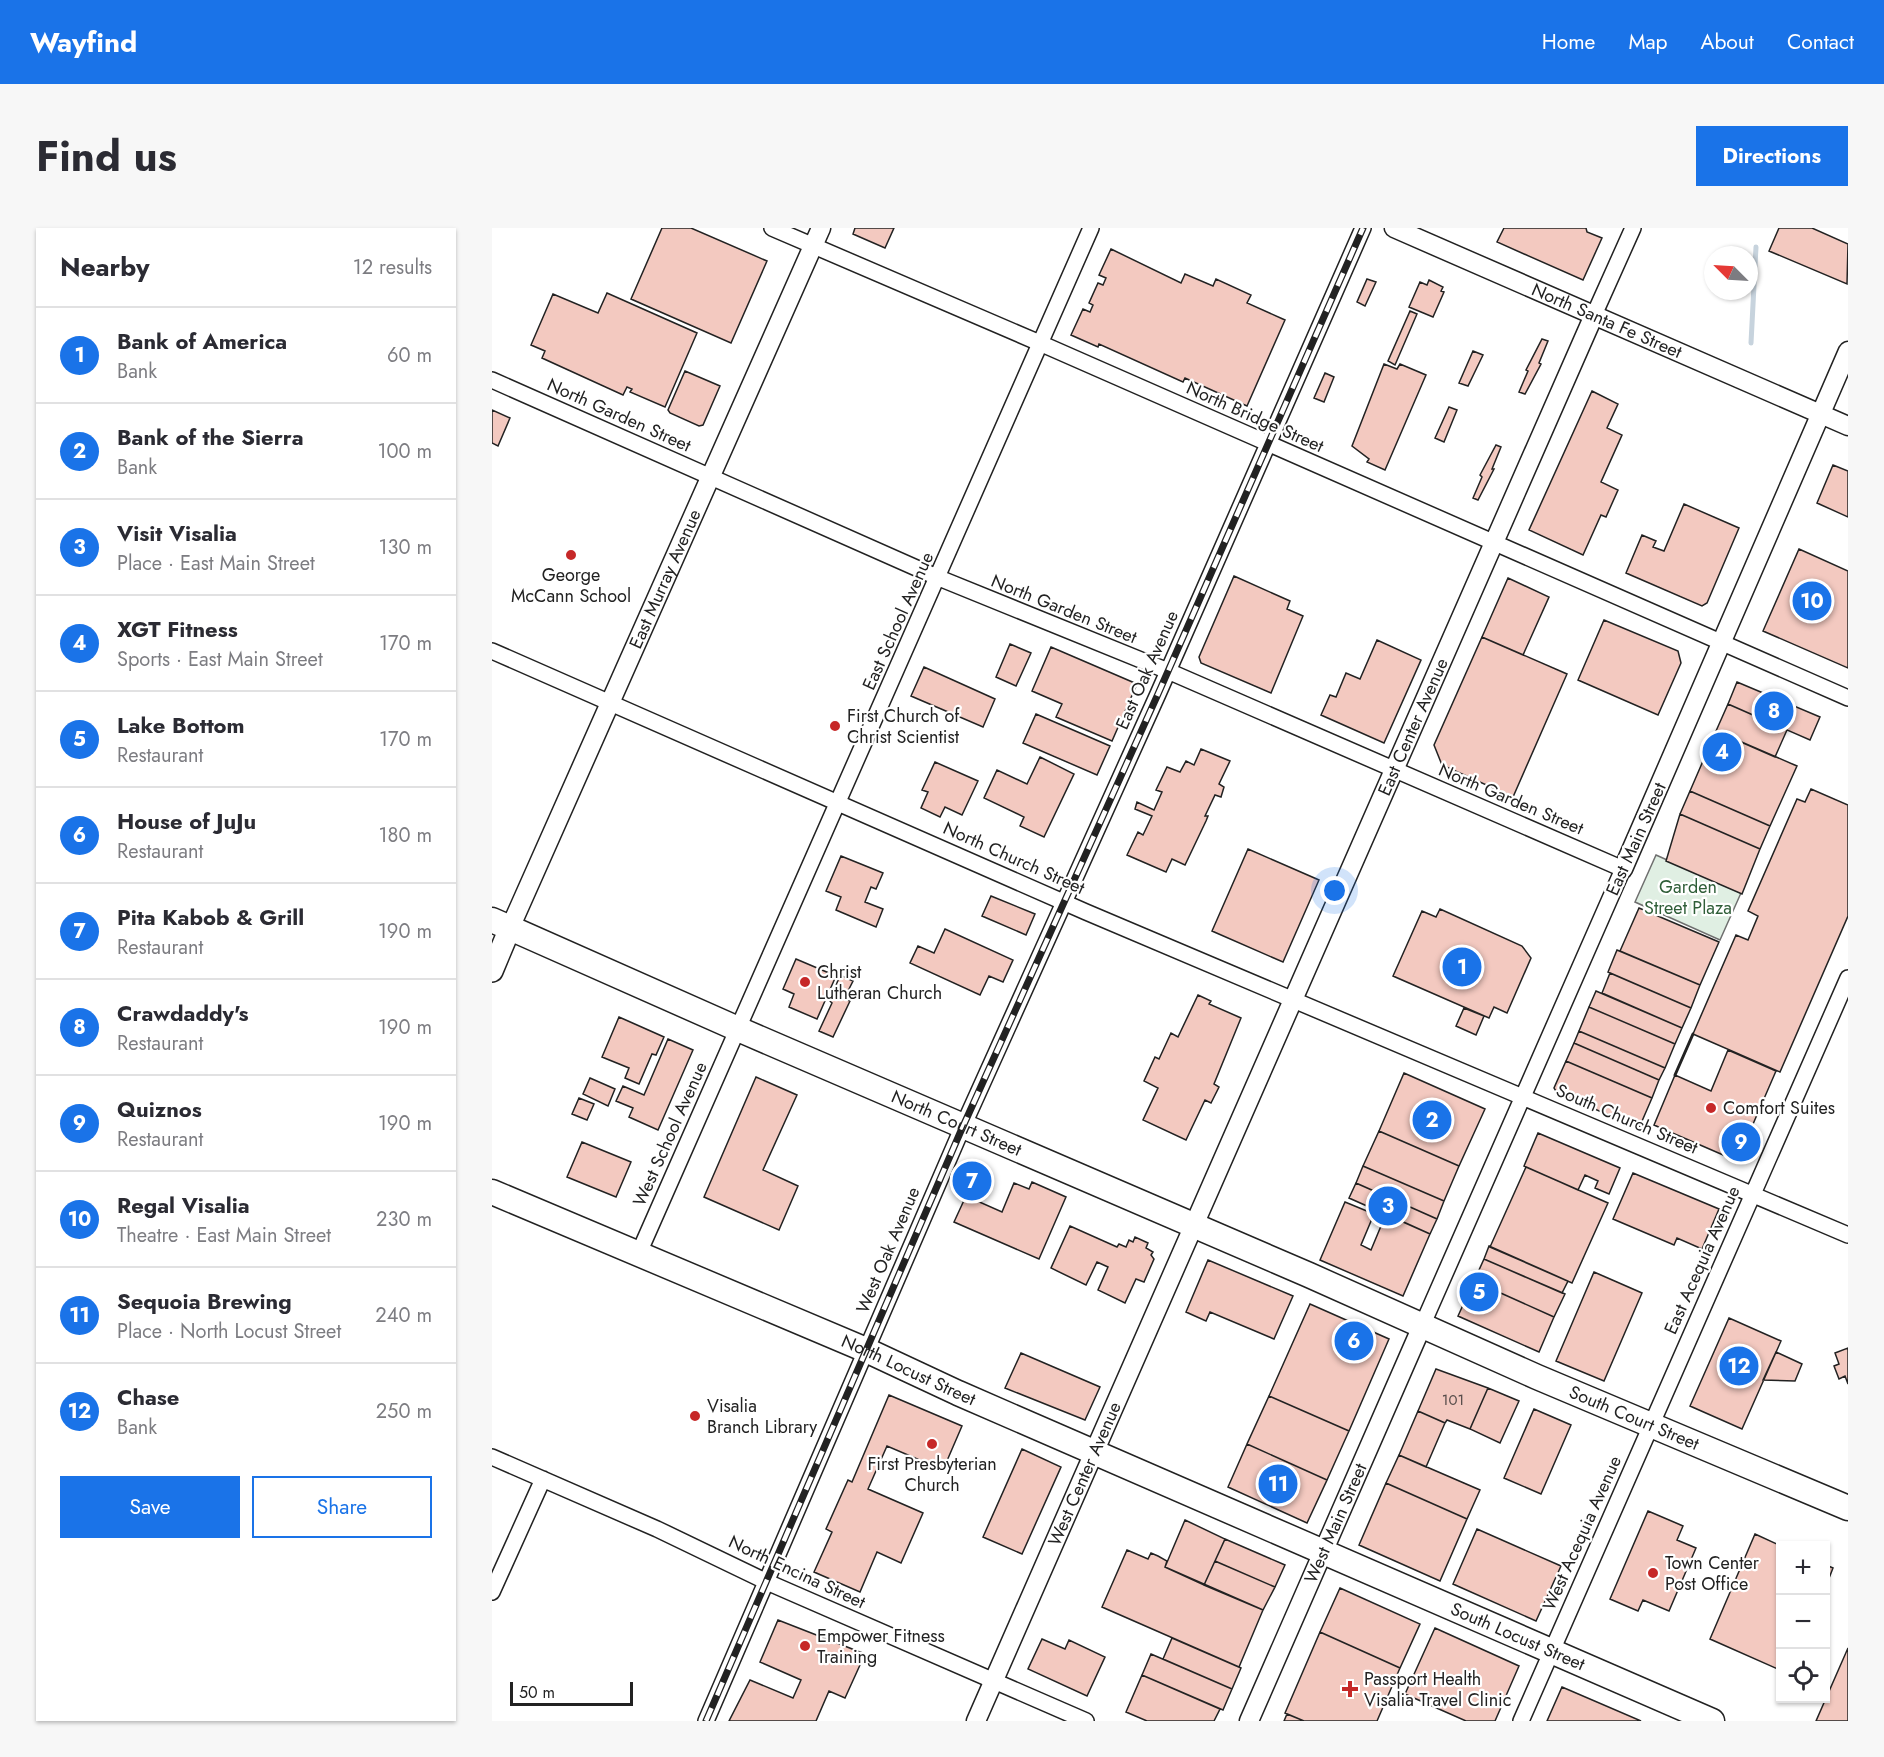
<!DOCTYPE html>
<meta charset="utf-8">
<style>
:root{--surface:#fff;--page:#f7f7f7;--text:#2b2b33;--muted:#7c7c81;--line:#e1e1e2;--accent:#1a73e8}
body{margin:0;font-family:Jost,sans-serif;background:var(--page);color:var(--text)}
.controls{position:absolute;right:18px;bottom:18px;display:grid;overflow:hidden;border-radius:0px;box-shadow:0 2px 4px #0004}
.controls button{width:54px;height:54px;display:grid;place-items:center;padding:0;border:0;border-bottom:2px solid var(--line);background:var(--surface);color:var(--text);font:30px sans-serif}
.compass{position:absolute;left:1212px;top:18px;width:54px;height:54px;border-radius:50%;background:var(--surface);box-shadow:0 2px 4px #0004;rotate:294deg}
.scale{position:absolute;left:18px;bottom:15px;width:123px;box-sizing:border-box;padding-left:6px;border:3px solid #222;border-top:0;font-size:16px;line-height:21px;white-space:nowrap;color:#222;-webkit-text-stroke:4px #fff;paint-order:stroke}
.you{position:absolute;left:843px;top:663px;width:21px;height:21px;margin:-15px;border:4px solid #fff;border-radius:50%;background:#1a73e8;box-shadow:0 0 0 9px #1a73e833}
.badge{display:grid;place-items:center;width:39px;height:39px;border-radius:50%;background:var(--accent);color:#fff;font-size:20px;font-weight:700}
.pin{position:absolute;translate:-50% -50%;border:3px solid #fff;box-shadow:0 2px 6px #0006}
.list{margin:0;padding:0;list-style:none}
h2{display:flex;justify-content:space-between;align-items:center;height:78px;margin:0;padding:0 24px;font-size:26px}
h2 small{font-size:20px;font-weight:400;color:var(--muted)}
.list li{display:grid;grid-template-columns:39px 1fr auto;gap:18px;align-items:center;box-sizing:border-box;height:96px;padding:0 24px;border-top:2px solid var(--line)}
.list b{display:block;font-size:22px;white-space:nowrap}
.list p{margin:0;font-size:20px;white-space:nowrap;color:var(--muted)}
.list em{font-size:20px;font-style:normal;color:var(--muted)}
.actions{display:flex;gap:12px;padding:18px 24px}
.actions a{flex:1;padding:14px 0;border:2px solid var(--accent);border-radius:0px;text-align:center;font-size:21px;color:var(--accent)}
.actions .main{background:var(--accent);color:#fff}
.icon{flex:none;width:33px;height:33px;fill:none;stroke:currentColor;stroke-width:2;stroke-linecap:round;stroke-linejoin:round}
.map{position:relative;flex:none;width:1356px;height:1493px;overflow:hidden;border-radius:0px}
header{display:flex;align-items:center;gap:36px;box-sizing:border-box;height:84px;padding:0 30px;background:var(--accent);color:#fff}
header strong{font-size:28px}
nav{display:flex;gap:33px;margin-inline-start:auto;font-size:21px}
.intro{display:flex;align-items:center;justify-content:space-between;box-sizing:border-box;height:144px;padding:0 36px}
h1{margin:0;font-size:42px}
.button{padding:15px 27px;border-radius:0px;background:var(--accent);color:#fff;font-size:21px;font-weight:700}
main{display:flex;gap:36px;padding:0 36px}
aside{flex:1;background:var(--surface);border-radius:0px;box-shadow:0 2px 4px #0004}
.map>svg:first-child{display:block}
.green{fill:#e0efe3;stroke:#6f6f6f;stroke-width:1.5}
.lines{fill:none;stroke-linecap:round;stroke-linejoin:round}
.stream{stroke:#c7d3dd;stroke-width:5}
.building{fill:#f3c9c0;stroke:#222;stroke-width:1.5}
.minor-casing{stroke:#222;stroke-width:18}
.tertiary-casing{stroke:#222;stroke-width:21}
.secondary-casing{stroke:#222;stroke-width:24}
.primary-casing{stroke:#222;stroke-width:27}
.minor{stroke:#fff;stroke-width:15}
.tertiary{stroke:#fff;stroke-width:18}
.secondary{stroke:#fff;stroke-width:21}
.primary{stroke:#fff;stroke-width:24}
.rail-casing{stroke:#222;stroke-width:7}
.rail{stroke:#fff;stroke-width:4.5;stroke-dasharray:14;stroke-linecap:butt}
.wall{stroke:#222;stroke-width:3}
.poi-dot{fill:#c62828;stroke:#fff;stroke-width:2}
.labels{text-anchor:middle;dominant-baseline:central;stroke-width:4.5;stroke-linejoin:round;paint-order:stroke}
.number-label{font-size:15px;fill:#564c4a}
.street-label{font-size:18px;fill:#222;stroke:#fff}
.poi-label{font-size:18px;fill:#222;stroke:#fff;text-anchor:start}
.park-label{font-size:18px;fill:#2f5e38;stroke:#fff}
</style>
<header>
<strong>Wayfind</strong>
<nav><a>Home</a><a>Map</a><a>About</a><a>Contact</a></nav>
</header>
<div class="intro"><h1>Find us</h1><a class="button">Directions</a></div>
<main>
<aside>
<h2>Nearby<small>12 results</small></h2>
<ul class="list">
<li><span class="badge">1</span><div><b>Bank of America</b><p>Bank</p></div><em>60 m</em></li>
<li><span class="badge">2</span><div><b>Bank of the Sierra</b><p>Bank</p></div><em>100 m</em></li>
<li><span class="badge">3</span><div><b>Visit Visalia</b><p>Place · East Main Street</p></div><em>130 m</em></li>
<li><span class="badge">4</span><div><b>XGT Fitness</b><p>Sports · East Main Street</p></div><em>170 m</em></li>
<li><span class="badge">5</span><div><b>Lake Bottom</b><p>Restaurant</p></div><em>170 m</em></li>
<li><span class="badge">6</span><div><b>House of JuJu</b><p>Restaurant</p></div><em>180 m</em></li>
<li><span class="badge">7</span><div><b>Pita Kabob &amp; Grill</b><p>Restaurant</p></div><em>190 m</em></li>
<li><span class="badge">8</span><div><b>Crawdaddy's</b><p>Restaurant</p></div><em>190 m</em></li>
<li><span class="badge">9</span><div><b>Quiznos</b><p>Restaurant</p></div><em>190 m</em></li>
<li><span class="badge">10</span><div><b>Regal Visalia</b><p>Theatre · East Main Street</p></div><em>230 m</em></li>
<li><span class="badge">11</span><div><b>Sequoia Brewing</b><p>Place · North Locust Street</p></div><em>240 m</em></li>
<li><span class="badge">12</span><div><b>Chase</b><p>Bank</p></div><em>250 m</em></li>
</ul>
<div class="actions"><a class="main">Save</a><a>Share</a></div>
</aside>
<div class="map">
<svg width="1356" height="1493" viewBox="0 0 1356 1493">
<rect width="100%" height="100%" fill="#fff"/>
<path class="green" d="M 1164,627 L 1249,665 L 1228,712 L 1143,674 Z"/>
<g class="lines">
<path class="stream" d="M 1259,115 L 1264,19"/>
</g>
<path class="building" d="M 170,0 L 199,0 L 275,33 L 239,115 L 139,71 Z
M 363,0 L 402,0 L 393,20 L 361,6 Z
M 1012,0 L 1094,0 L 1095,4 L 1110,10 L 1091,52 L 1005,14 Z
M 1287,0 L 1320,0 L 1356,16 L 1355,56 L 1277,23 Z
M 619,21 L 689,55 L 693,46 L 721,58 L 724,51 L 759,67 L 755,75 L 793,92 L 755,178 L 693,150 L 691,154 L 607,116 L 606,119 L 579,107 L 591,81 L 598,84 L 601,77 L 597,75 L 606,55 L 611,57 L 614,50 L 607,47 Z
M 875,51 L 884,54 L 873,78 L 865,74 Z
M 937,52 L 951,59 L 949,63 L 952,64 L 941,89 L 917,79 L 928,54 L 935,57 Z
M 115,65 L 205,105 L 173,179 L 138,164 L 140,161 L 135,159 L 131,167 L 50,130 L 53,123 L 39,117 L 61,66 L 106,85 Z
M 918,83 L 925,86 L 903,137 L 896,133 Z
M 1050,111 L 1056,113 L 1047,135 L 1049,136 L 1033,166 L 1027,164 L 1036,143 L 1034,142 Z
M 981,123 L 991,127 L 976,158 L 967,155 Z
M 892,136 L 905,141 L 908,136 L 934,147 L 893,242 L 875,234 L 877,231 L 860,218 Z
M 193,143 L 228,158 L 211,197 L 207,198 L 178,185 L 176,182 Z
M 833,145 L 842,149 L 832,174 L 822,170 Z
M 1100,163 L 1126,176 L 1115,200 L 1130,207 L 1109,254 L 1126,262 L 1114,289 L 1109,287 L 1091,327 L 1037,302 Z
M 957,179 L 965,182 L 952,214 L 943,210 Z
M 0,182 L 18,190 L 6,218 L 0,215 Z
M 1004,217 L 1009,219 L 1000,241 L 1002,241 L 986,272 L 981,270 L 990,249 L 988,247 Z
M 1341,237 L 1356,243 L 1356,289 L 1325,275 Z
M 1192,276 L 1247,300 L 1215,375 L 1210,378 L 1134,345 L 1150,307 L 1164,313 L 1161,319 L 1172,323 Z
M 1307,321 L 1356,343 L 1356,440 L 1271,403 Z
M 742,348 L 798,373 L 795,381 L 811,388 L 779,465 L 709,435 L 707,429 Z
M 1016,350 L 1057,369 L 1031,427 L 990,409 Z
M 1112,392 L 1186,423 L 1189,435 L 1166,487 L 1086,452 Z
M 990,409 L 1075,446 L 1021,569 L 950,537 L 942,517 Z
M 885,412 L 929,432 L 892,515 L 829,487 L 838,467 L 844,469 L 854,445 L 868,451 Z
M 518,416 L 539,425 L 524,458 L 504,449 Z
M 559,419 L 645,456 L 620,513 L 564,489 L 570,476 L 540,463 Z
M 432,439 L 503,471 L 491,499 L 419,468 Z
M 1245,454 L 1328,489 L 1318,512 L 1236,476 Z
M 1236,476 L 1295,502 L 1283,529 L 1224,503 Z
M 544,486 L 618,518 L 605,547 L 531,515 Z
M 1224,503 L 1305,538 L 1278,598 L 1198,563 Z
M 709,521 L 738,533 L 727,556 L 732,559 L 729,569 L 723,567 L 713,588 L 716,588 L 714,593 L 693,637 L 680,631 L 674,644 L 635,627 L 646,604 L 651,607 L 660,588 L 643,581 L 645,574 L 662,582 L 670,564 L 664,562 L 675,539 L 688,544 L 694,533 L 702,537 Z
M 548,529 L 582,546 L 552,609 L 528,598 L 532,589 L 492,570 L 505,542 L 535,556 Z
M 443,534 L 486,553 L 470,587 L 453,579 L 448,589 L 429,580 L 436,564 L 430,562 Z
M 1319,561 L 1356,577 L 1356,688 L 1288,844 L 1201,806 L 1244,707 L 1256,712 L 1266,688 L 1256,683 L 1305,571 L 1313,574 Z
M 1198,563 L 1278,598 L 1268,621 L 1188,586 Z
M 1188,586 L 1268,621 L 1250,666 L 1174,633 Z
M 756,621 L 827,652 L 791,734 L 720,703 Z
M 349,628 L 391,645 L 384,661 L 379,659 L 373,674 L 391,681 L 384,699 L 344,682 L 349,669 L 334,663 Z
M 499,668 L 543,686 L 534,707 L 490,688 Z
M 1147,680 L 1227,714 L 1208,757 L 1128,723 Z
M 948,681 L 1030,718 L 1039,730 L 1015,785 L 1002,779 L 997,790 L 901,748 L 930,683 L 944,689 Z
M 453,701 L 521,732 L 511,754 L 497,748 L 488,767 L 418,735 L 426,718 L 442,725 Z
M 1125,722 L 1208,757 L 1199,780 L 1116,744 Z
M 304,731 L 344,748 L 325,791 L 297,779 L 302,766 L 291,761 Z
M 1118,745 L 1199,780 L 1190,800 L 1110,765 Z
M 348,747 L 361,753 L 356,763 L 359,764 L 355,772 L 358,773 L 341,809 L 327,803 L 340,775 L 338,773 Z
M 1104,763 L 1190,800 L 1183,816 L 1097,779 Z
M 706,767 L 719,773 L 717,776 L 749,790 L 722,856 L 727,859 L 719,875 L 713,872 L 694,912 L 651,892 L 666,860 L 652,853 L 663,829 L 667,831 L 679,805 L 686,809 Z
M 1097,779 L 1183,816 L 1173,840 L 1087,803 Z
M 972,780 L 992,788 L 984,807 L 964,798 Z
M 127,789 L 172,809 L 164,827 L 160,826 L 147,856 L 133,850 L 137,840 L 110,829 Z
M 1087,803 L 1173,840 L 1167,852 L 1082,815 Z
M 176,811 L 201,822 L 166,902 L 137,889 L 141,880 L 124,873 L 131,858 L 152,867 Z
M 1082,815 L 1167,852 L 1160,870 L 1074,833 Z
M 1236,822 L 1284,843 L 1245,933 L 1162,897 L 1183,847 L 1219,863 Z
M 1074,833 L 1160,870 L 1147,900 L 1065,865 L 1062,860 Z
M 912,845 L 993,881 L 967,938 L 887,903 Z
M 264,849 L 305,867 L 271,942 L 306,958 L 287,1002 L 212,969 Z
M 98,850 L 123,861 L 116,878 L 91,866 Z
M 87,870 L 102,876 L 95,892 L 80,886 Z
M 887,903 L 967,938 L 952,973 L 871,938 Z
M 1046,905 L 1128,940 L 1117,966 L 1103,960 L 1106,953 L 1093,947 L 1086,962 L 1032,938 Z
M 90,914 L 139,934 L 124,969 L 75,949 Z
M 871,938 L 952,973 L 945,991 L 864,955 Z
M 1034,939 L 1116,975 L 1080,1055 L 998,1019 Z
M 1141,945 L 1227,981 L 1210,1021 L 1185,1010 L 1182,1017 L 1121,991 Z
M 540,954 L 574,969 L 547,1031 L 462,994 L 474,968 L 510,984 L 522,955 L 537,961 Z
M 864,955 L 945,991 L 938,1006 L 857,970 Z
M 853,974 L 882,986 L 869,1017 L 879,1022 L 894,986 L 938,1006 L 911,1068 L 828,1032 Z
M 578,998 L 625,1019 L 627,1016 L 634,1019 L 637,1012 L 641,1014 L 643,1009 L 656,1015 L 654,1020 L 661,1024 L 659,1027 L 662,1031 L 652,1054 L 644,1051 L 633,1075 L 606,1062 L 616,1039 L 605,1034 L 594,1057 L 559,1040 Z
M 997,1018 L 1076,1053 L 1070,1065 L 992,1031 Z
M 992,1031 L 1073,1066 L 1062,1089 L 982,1053 Z
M 716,1032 L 801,1068 L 782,1111 L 718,1084 L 714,1093 L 694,1084 Z
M 1102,1044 L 1150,1065 L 1112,1153 L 1064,1133 Z
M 982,1053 L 1062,1089 L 1047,1124 L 966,1088 Z
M 818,1076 L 897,1111 L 857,1203 L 777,1168 Z
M 1237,1090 L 1289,1113 L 1250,1201 L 1198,1178 Z
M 1356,1120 L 1356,1156 L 1353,1148 L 1347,1151 L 1342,1138 L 1347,1136 L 1343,1125 Z
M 1284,1124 L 1310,1136 L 1303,1153 L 1271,1152 Z
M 529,1125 L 608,1159 L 593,1192 L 513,1160 Z
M 944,1141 L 996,1160 L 978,1201 L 955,1192 L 953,1195 L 926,1183 Z
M 996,1160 L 1027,1173 L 1008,1215 L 978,1201 Z
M 397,1167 L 470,1198 L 451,1242 L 395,1218 L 376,1261 L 431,1285 L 409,1335 L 385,1324 L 368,1364 L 322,1344 L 340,1304 L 334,1301 L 356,1252 L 360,1254 Z
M 777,1168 L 857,1203 L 835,1252 L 755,1216 Z
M 1042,1181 L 1079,1197 L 1049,1266 L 1012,1250 Z
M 926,1183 L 953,1195 L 934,1239 L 907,1227 Z
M 755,1216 L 835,1252 L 815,1295 L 736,1259 Z
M 530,1221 L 569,1239 L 530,1326 L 491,1309 Z
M 907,1227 L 988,1262 L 975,1291 L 894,1255 Z
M 894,1255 L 975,1291 L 948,1353 L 867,1317 Z
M 1156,1283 L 1191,1298 L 1185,1312 L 1204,1320 L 1177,1383 L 1151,1372 L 1146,1383 L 1118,1371 Z
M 693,1292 L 733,1311 L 712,1357 L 673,1339 Z
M 985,1301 L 1069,1338 L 1044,1393 L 961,1356 Z
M 1263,1306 L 1289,1318 L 1288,1442 L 1218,1411 Z
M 733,1311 L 793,1337 L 783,1359 L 723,1333 Z
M 635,1322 L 656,1331 L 659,1325 L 666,1328 L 675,1333 L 673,1339 L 771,1382 L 747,1439 L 610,1379 Z
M 723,1333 L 783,1359 L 771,1382 L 712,1357 Z
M 1334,1337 L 1341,1340 L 1334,1358 Z
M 848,1360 L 928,1396 L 908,1440 L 828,1404 Z
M 286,1392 L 373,1426 L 353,1470 L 337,1463 L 324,1493 L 237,1493 L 258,1452 L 301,1470 L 309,1452 L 268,1434 Z
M 943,1400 L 1027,1438 L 1003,1493 L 974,1493 L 913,1466 Z
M 828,1404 L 908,1440 L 885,1493 L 812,1493 L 793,1485 Z
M 680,1410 L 749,1440 L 740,1461 L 671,1431 Z
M 550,1411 L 573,1421 L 577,1412 L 613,1429 L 595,1468 L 536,1441 Z
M 1356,1420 L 1356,1493 L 1324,1493 Z
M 659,1426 L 740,1461 L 731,1482 L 650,1447 Z
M 650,1447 L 728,1481 L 722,1493 L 655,1493 L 634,1484 Z
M 1070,1459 L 1149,1493 L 1055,1493 Z
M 795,1486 L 812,1493 L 792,1493 Z"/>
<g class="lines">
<g class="minor-casing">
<path id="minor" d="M 280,0 L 550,116 L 1356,470
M 1102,87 L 1141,0
M 0,152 L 447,350 L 676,443 L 1131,641 L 930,1098
M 0,423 L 594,684 L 1356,1007
M 146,1027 L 599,0
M 0,1229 L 165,1301 L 275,1354 L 594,1493
M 0,1364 L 51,1251
M 214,1493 L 468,905 L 666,466 L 871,0
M 1029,1493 L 1356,750"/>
</g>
<g class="tertiary-casing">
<g id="tertiary">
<path id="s1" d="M 902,0 L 1356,198"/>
<path d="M 1131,641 L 1356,123"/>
<path id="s2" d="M 18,700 L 329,0"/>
<path id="s3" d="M 484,1493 L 1102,87"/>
<path id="s4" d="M 757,1493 L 930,1098"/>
</g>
</g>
<g class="secondary-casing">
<path id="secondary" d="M 0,743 L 18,700"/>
</g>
<g class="primary-casing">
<g id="primary">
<path id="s5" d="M 0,692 L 246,801 L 817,1047 L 1045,1149 L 1356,1280"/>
<path id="s6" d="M 0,964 L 374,1122 L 466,1165 L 1220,1493"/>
</g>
</g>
<use href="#minor" class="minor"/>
<use href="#tertiary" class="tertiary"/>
<use href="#secondary" class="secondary"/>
<use href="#primary" class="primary"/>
<g class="rail-casing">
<path id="rail" d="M 214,1493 L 468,905 L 666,466 L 871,0"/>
</g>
<use href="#rail" class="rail"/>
<path class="wall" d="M 1183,847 L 1201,806"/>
</g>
<g class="poi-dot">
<circle cx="79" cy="327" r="6"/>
<circle cx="343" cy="498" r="6"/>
<circle cx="313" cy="754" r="6"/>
<circle cx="1219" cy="880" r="6"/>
<circle cx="203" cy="1188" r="6"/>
<circle cx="440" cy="1216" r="6"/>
<circle cx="1161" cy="1345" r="6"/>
<circle cx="313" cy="1418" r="6"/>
<path d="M855 1452h6v6h6v6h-6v6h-6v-6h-6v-6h6z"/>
</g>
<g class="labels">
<g class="number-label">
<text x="961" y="1172">101</text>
</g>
<g class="street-label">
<text stroke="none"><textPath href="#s1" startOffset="232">North Santa Fe Street</textPath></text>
<text transform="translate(127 187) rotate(24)">North Garden Street</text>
<text transform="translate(763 189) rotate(24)">North Bridge Street</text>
<text stroke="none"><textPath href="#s2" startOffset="382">East Murray Avenue</textPath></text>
<text transform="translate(572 381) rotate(22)">North Garden Street</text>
<text transform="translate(406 393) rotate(-66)">East School Avenue</text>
<text transform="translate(655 442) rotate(-66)">East Oak Avenue</text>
<text stroke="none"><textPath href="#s3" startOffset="1086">East Center Avenue</textPath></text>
<text transform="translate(1019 571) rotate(23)">North Garden Street</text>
<text transform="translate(1144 611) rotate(-66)">East Main Street</text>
<text transform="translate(522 630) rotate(24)">North Church Street</text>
<text transform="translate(1135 891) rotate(23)">South Church Street</text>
<text stroke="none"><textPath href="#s5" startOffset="507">North Court Street</textPath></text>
<text transform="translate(178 906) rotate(-66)">West School Avenue</text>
<text transform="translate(396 1022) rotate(-67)">West Oak Avenue</text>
<text transform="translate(1210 1032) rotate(-66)">East Acequia Avenue</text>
<text stroke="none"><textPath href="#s6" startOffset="453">North Locust Street</textPath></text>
<text stroke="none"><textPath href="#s5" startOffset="1246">South Court Street</textPath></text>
<text stroke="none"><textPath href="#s3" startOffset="270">West Center Avenue</textPath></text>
<text stroke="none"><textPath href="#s4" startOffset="216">West Main Street</textPath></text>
<text transform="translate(1090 1305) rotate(-66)">West Acequia Avenue</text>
<text transform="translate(305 1344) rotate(25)">North Encina Street</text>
<text stroke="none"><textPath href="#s6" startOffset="1118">South Locust Street</textPath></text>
</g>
<g class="poi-label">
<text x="79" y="347" text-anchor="middle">George<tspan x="79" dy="21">McCann School</tspan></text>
<text x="355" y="488">First Church of<tspan x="355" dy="21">Christ Scientist</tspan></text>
<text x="325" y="744">Christ<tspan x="325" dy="21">Lutheran Church</tspan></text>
<text x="1231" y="880">Comfort Suites</text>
<text x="215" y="1178">Visalia<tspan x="215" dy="21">Branch Library</tspan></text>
<text x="440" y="1236" text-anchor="middle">First Presbyterian<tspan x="440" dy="21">Church</tspan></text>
<text x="1173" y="1335">Town Center<tspan x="1173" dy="21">Post Office</tspan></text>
<text x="325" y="1408">Empower Fitness<tspan x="325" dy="21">Training</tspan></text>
<text x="872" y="1451">Passport Health<tspan x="872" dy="21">Visalia Travel Clinic</tspan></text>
</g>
<g class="park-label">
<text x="1196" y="659">Garden<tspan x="1196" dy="21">Street Plaza</tspan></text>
</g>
</g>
</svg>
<div class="controls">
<button>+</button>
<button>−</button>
<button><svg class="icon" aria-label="locate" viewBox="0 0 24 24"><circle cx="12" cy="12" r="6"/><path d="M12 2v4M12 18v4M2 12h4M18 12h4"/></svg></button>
</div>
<svg class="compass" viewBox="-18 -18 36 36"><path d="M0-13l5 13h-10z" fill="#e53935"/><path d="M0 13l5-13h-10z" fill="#7c7c81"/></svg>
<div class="scale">50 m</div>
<div class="you"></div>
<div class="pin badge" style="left:970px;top:739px">1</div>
<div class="pin badge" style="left:940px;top:892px">2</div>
<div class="pin badge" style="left:896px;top:978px">3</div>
<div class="pin badge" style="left:1230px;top:524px">4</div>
<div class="pin badge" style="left:987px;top:1064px">5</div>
<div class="pin badge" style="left:862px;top:1113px">6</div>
<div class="pin badge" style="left:480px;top:953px">7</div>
<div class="pin badge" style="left:1282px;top:483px">8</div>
<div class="pin badge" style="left:1249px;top:914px">9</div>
<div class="pin badge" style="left:1320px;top:373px">10</div>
<div class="pin badge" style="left:786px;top:1256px">11</div>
<div class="pin badge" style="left:1247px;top:1138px">12</div>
</div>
</main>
